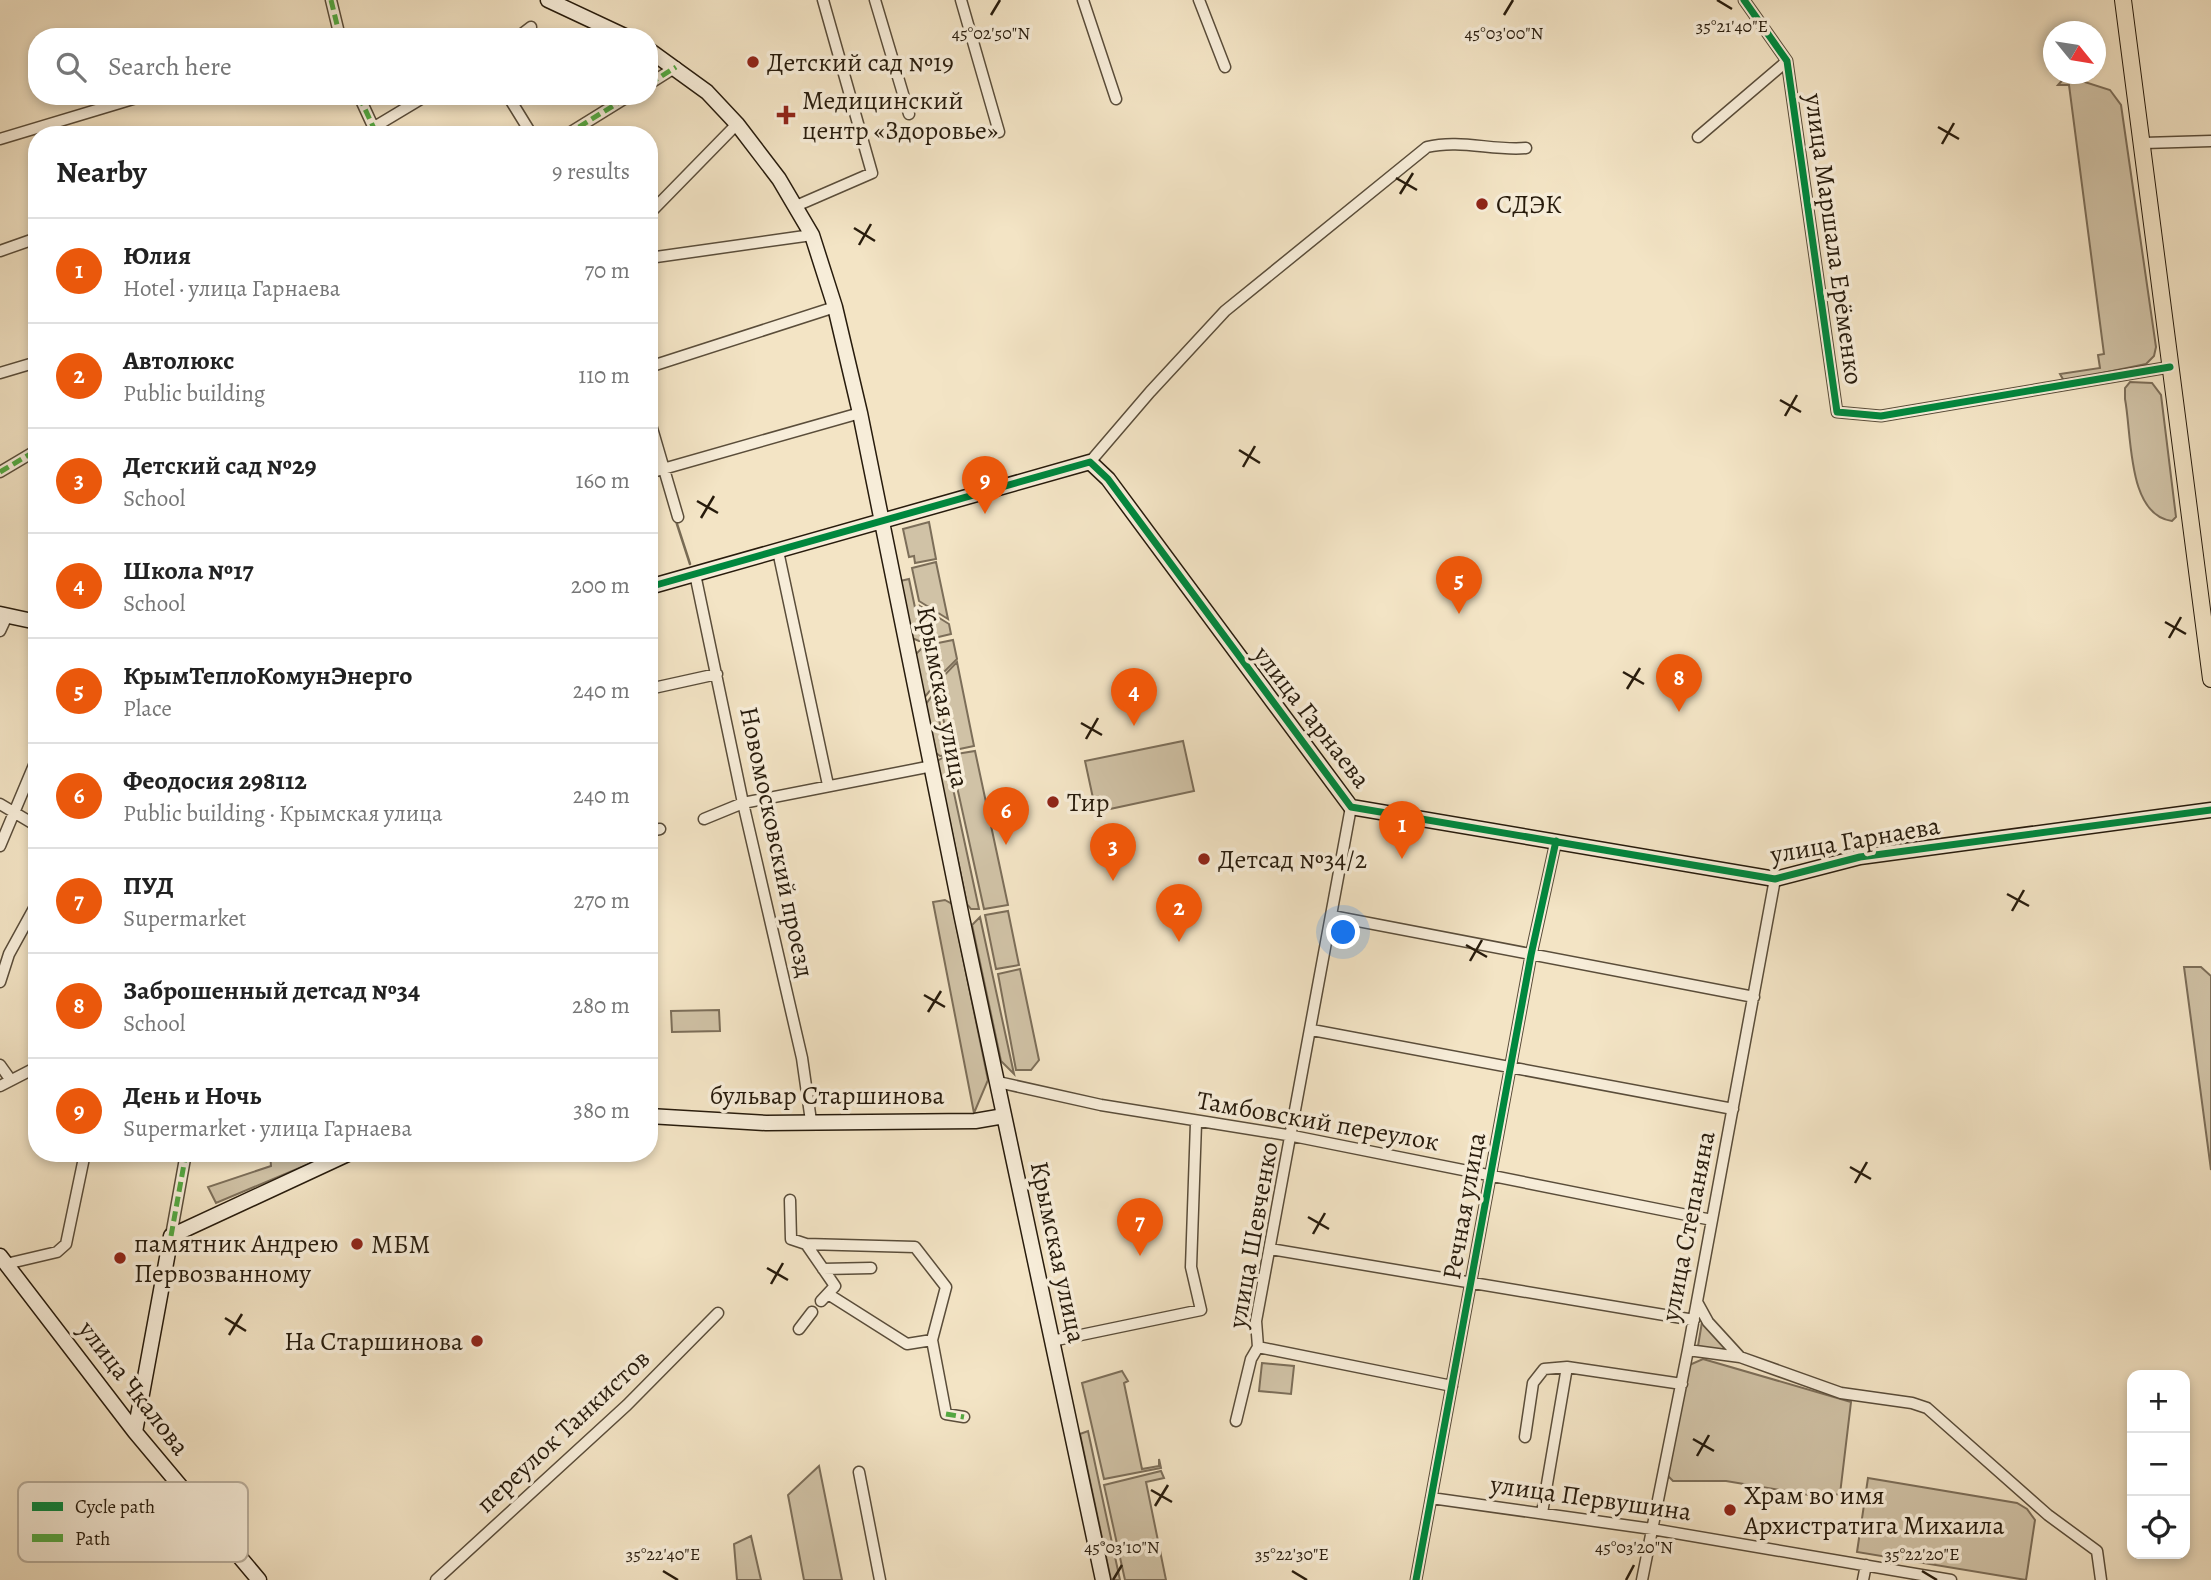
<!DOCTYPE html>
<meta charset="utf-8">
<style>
:root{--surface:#fff;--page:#f2f2f2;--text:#222;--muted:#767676;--line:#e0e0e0;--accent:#ea580c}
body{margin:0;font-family:Alegreya,serif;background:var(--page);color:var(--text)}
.controls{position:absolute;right:21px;bottom:21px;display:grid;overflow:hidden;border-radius:14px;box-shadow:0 4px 10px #0003}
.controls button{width:63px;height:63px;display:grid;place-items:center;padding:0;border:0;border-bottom:2px solid var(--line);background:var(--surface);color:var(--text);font:35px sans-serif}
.compass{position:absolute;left:2043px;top:21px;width:63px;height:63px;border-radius:50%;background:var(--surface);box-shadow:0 4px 10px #0003;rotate:120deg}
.you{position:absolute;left:1344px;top:933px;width:24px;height:24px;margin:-18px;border:5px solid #fff;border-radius:50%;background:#1a73e8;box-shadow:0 0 0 10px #1a73e833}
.badge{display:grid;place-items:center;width:46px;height:46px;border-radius:50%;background:var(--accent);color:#fff;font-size:23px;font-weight:700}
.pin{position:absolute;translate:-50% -58px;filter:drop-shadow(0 2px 4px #0008)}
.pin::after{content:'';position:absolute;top:37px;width:24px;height:21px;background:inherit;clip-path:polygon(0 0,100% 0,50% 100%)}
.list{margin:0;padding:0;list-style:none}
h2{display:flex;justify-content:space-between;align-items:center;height:91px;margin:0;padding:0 28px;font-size:30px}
h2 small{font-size:23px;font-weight:400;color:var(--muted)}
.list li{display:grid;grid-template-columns:46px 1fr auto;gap:21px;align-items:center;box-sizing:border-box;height:105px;padding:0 28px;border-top:2px solid var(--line)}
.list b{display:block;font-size:26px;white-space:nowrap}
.list p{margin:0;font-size:23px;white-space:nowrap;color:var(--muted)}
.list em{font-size:23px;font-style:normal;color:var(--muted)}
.icon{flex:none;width:38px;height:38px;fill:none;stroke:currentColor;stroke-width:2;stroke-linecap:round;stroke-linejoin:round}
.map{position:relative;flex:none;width:2211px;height:1580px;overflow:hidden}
.search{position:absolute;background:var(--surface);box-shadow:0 4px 10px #0003;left:28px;top:28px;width:630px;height:77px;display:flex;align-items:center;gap:18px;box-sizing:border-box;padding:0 24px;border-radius:28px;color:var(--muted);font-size:26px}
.panel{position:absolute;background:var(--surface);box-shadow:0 4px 10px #0003;left:28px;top:126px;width:630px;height:1036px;border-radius:28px}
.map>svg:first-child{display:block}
.green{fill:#d0c2a6;stroke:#7c6e59;stroke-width:2}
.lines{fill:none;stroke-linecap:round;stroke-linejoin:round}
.stream{stroke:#786b55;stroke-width:2.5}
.street-casing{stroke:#5a4d3a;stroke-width:13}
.secondary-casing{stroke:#271b0c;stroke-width:17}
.primary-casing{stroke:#271b0c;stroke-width:18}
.street{stroke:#f7edd9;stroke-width:10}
.secondary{stroke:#f7edd9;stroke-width:14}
.primary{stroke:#f3e4c5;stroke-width:16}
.quiet{stroke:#53a941;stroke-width:5;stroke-dasharray:10 5;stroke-linecap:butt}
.cycleway-casing{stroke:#f7edd9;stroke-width:11}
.cycleway{stroke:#00873e;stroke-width:7}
.ticks{fill:none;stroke:#271b0c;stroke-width:2.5}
.poi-dot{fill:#8f2418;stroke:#f7edd9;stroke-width:2.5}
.labels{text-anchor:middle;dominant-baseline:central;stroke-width:7;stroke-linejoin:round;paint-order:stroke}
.poi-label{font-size:26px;fill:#271b0c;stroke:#f7edd9;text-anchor:start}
.street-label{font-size:26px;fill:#271b0c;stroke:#f7edd9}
.key{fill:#f7edd9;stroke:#b9ae9c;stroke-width:2}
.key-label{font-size:19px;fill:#271b0c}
.ticks-label{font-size:18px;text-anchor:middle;fill:#271b0c;stroke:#f7edd9;stroke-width:7;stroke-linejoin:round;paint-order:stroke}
</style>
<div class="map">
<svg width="2211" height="1580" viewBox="0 0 2211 1580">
<rect width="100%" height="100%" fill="#f3e4c5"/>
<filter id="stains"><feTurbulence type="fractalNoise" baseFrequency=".00286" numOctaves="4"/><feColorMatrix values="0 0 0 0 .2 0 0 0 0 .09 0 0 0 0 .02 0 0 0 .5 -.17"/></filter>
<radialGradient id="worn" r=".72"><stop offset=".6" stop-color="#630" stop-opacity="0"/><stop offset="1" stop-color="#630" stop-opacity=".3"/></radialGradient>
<path class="green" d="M 2066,76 L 2110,90 L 2121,105 L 2156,347 L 2154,356 L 2146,364 L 2064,381 L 2060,374 L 2100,368 L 2098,355 L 2104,354 L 2069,85 L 2058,85 Z
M 2130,382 L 2152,383 L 2161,395 L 2176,517 L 2172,521 C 2127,515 2132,435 2125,399 L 2125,388 Z
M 929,522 L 936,559 L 915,563 L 914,556 L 909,557 L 903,529 Z
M 936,562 L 948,619 L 919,601 L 912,568 Z
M 909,579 L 922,641 L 919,641 L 912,638 L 900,581 Z
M 920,606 L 949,624 L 951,634 L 926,640 Z
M 953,640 L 957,659 L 935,681 L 928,645 Z
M 924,646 L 933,687 L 924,698 L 915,655 Z
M 957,662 L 974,746 L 950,751 L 936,684 Z
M 934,693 L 946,755 L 940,756 L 936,753 L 926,704 Z
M 1183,741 L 1194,791 L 1096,812 L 1085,761 Z
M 975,751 L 1008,905 L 984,909 L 950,755 Z
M 946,756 L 979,909 L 971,909 L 967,904 L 937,761 Z
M 945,900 L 952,904 L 988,1080 L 974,1113 L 933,902 Z
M 1008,911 L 1019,965 L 996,969 L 985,915 Z
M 980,917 L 1014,1074 L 1001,1061 L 972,925 Z
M 2184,967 L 2201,967 L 2211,976 L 2211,1170 Z
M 1020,969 L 1039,1060 L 1031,1070 L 1016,1070 L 998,974 Z
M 719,1010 L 720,1031 L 672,1032 L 671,1011 Z
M 273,1153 L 335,1153 L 216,1203 L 208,1187 L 271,1166 L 270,1154 Z
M 1702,1322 L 1729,1352 L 1698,1346 Z
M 1703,1359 L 1851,1402 L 1840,1494 L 1821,1497 L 1726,1481 L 1673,1481 L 1667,1475 L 1687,1366 Z
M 1262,1363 L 1294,1366 L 1291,1394 L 1259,1391 Z
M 1122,1371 L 1128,1381 L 1124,1383 L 1142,1469 L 1159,1466 L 1159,1459 L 1161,1468 L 1104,1479 L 1082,1383 Z
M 1088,1431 L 1120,1580 L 1111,1580 L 1080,1434 Z
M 819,1466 L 842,1580 L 804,1580 L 788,1495 Z
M 1161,1471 L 1164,1478 L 1146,1482 L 1166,1580 L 1125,1580 L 1104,1485 Z
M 1868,1478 L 2017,1503 L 2027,1509 L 2035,1520 L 2026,1580 L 1857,1552 Z
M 751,1536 L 761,1580 L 737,1580 L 734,1544 Z"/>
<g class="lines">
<path class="stream" d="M 676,521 L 690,564"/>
<g class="street-casing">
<path id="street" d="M 331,0 L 340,37
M 875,0 L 909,114
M 961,0 L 999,132
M 1083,0 L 1116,99
M 1199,0 L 1225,67
M 1744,0 L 1787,61 L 1837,412 L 1881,416 L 2170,367
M 518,37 L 531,27
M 649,84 L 676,67
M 359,96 L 377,135
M 508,96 L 532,135
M 371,129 L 426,96
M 566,135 L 629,96
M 1698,137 L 1787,61
M 0,139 L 143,96
M 2144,143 L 2211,141
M 796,206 L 872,173 L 823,0
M 649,214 L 737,124
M 0,251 L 37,238
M 649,258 L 812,235
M 649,367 L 835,307
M 0,373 L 37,362
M 649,418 L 678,517
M 1090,462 L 1150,392 L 1225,311 L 1427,147 C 1460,139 1493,151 1526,148
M 0,472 L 37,450
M 649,473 L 860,413
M 778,551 L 828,785
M 695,574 L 743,803 L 802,1058 L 811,1121
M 0,631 L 7,616
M 649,689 L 717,674
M 0,804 L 37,826
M 704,819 L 743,803 L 932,766
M 649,831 L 660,829
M 0,846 L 37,758
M 1332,916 L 1754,997
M 0,982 L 9,954 L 37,903
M 1312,1030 L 1733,1109
M 0,1065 L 10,1079
M 998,1082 L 1101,1105 L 1293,1136 L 1712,1220
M 0,1086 L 37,1067
M 790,1200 L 791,1239 L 806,1244
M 171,1236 L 186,1153
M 1270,1249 L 1694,1320
M 6,1264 L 57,1252 L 66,1244 L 85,1153
M 823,1269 L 871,1268
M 828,1294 L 907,1344 L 932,1340
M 821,1301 L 835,1286 L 806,1244 L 915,1247 L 946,1287 L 932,1340 L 946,1414 L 964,1417
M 1697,1302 L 1708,1322 L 1740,1357 L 1841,1393 L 1912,1403 L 1927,1408 L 2048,1515 L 2097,1551 L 2101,1580
M 799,1329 L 812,1312
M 1052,1341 L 1201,1310 L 1191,1267 L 1196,1123
M 1258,1347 L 1452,1386
M 1688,1350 L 1740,1357
M 1236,1421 L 1251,1359 L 1258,1347 L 1256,1321 L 1351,807
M 1525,1437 L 1533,1383 L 1544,1369 L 1567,1367
M 859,1472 L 880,1580
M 1431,1498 L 1652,1529 L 1951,1580
M 1542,1513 L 1567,1367 L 1682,1384
M 436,1580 L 627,1405 L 718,1313
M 1416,1580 L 1531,955 L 1556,841
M 1642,1580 L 1688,1350 L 1775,879
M 1863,1580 L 1866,1565"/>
</g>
<g class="secondary-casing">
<path id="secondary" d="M 548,0 L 627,37
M 649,50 L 707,92 L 737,124 L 779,179 L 812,235 L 835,307 L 860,413 L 962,918 L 1103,1580
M 649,587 L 1090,462 L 1108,479 L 1351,807 L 1775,879 L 1860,857 L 2211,810
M 0,614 L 37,622
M 649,1116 L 766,1123 L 975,1121 L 1004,1116
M 0,1256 L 135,1432 L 259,1580
M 135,1432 L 171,1236 L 350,1153"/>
</g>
<g class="primary-casing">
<path id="primary" d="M 2123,0 L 2211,679"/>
</g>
<use href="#street" class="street"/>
<use href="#secondary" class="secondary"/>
<use href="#primary" class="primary"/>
<path class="quiet" d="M 331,0 L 340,37
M 649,84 L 676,67
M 359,96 L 377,135
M 566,135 L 629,96
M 0,472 L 37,450
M 171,1236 L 186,1153
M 946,1414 L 964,1417"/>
<g class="cycleway-casing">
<path id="cycleway" d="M 1744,0 L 1787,61 L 1837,412 L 1881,416 L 2170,367
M 649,587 L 1090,462 L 1108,479 L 1351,807 L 1775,879 L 1860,857 L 2211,810
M 1416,1580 L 1531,955 L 1556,841"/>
</g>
<use href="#cycleway" class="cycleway"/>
</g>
<path class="ticks" d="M 1717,0 L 1732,9M 991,15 L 1000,0M 1504,15 L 1513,0M 1938,127 L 1959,139M 1942,144 L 1954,123M 1396,178 L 1417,190M 1400,194 L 1413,173M 854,228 L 875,241M 859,245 L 871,224M 1780,400 L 1801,412M 1785,416 L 1797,395M 1239,450 L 1260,463M 1243,467 L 1255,446M 697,501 L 718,513M 701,518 L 714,496M 2165,622 L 2186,634M 2169,638 L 2181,617M 1623,672 L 1644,684M 1627,689 L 1640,668M 1081,723 L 1102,735M 1086,739 L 1098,718M 2007,894 L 2029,906M 2012,911 L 2024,890M 1466,945 L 1487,957M 1470,961 L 1482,940M 924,995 L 945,1007M 928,1012 L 941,991M 1850,1167 L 1871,1179M 1855,1183 L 1867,1162M 1308,1217 L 1329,1229M 1313,1234 L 1325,1213M 767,1268 L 788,1280M 771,1284 L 783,1263M 225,1318 L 246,1331M 229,1335 L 242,1314M 1693,1439 L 1714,1451M 1697,1456 L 1709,1435M 1151,1490 L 1172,1502M 1155,1506 L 1168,1485M 663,1571 L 678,1580M 1292,1571 L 1307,1580M 1922,1571 L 1937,1580M 1113,1580 L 1122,1565M 1626,1580 L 1634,1565"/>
<g class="poi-dot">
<circle cx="753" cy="62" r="7"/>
<path d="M782.5 104.5h7v7h7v7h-7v7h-7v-7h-7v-7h7z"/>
<circle cx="1482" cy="204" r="7"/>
<circle cx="1053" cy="802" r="7"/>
<circle cx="1204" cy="859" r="7"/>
<circle cx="357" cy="1244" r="7"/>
<circle cx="120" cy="1258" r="7"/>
<circle cx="477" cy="1341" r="7"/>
<circle cx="1730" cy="1510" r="7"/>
</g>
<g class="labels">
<g class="poi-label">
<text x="767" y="62">Детский сад №19</text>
<text x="802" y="100">Медицинский<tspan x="802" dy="30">центр «Здоровье»</tspan></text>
<text x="1496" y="204">СДЭК</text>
<text x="1067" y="802">Тир</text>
<text x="1218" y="859">Детсад №34/2</text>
<text x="134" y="1243">памятник Андрею<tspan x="134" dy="30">Первозванному</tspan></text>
<text x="371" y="1244">МБМ</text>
<text x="463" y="1341" text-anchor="end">На Старшинова</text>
<text x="1744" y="1495">Храм во имя<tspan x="1744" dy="30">Архистратига Михаила</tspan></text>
</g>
<g class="street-label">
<text transform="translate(1834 239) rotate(82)">улица Маршала Ерёменко</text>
<text transform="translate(943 697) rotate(79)">Крымская улица</text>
<text transform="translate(1312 717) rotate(52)">улица Гарнаева</text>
<text transform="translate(1855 840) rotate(-10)">улица Гарнаева</text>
<text transform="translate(777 842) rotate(78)">Новомосковский проезд</text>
<text x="827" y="1095">бульвар Старшинова</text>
<text transform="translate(1318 1121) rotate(10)">Тамбовский переулок</text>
<text transform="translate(1464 1206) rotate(-80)">Речная улица</text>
<text transform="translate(1688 1226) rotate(-79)">улица Степаняна</text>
<text transform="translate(1253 1235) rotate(-80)">улица Шевченко</text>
<text transform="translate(1058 1252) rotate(78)">Крымская улица</text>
<text transform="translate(134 1388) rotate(52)">улица Чкалова</text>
<text transform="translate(563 1431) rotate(-43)">переулок Танкистов</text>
<text transform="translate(1591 1498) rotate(8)">улица Первушина</text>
</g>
</g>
<rect x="18" y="1482" width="230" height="80" rx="10" class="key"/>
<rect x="32" y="1502" width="31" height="9" fill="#00873e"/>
<rect x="32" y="1534" width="31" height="8" fill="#53a941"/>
<g class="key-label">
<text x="75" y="1513">Cycle path</text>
<text x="75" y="1545">Path</text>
</g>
<g class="ticks-label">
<text x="1732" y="32">35°21'40"E</text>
<text x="991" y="39">45°02'50"N</text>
<text x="1504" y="39">45°03'00"N</text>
<text x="1122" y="1553">45°03'10"N</text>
<text x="1634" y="1553">45°03'20"N</text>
<text x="663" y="1560">35°22'40"E</text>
<text x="1292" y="1560">35°22'30"E</text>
<text x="1922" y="1560">35°22'20"E</text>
</g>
<rect width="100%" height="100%" filter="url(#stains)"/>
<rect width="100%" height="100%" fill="url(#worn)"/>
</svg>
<div class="controls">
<button>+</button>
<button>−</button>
<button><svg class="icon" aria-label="locate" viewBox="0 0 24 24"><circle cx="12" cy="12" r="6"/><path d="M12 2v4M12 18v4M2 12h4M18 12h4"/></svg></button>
</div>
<svg class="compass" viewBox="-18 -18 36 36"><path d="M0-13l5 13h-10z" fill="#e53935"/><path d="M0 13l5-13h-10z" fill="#767676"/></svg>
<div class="you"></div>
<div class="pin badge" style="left:1402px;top:859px">1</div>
<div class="pin badge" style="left:1179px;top:942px">2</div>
<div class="pin badge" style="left:1113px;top:881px">3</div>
<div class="pin badge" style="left:1134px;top:726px">4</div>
<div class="pin badge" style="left:1459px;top:614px">5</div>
<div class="pin badge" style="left:1006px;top:845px">6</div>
<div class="pin badge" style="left:1140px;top:1256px">7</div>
<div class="pin badge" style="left:1679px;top:712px">8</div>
<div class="pin badge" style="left:985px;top:514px">9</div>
<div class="search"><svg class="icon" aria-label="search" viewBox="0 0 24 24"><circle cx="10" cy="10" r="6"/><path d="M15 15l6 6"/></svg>Search here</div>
<section class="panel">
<h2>Nearby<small>9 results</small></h2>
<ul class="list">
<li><span class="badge">1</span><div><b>Юлия</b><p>Hotel · улица Гарнаева</p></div><em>70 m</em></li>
<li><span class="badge">2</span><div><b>Автолюкс</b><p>Public building</p></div><em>110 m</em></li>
<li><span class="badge">3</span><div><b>Детский сад №29</b><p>School</p></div><em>160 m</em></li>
<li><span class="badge">4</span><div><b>Школа №17</b><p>School</p></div><em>200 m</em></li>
<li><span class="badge">5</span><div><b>КрымТеплоКомунЭнерго</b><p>Place</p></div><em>240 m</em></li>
<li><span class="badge">6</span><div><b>Феодосия 298112</b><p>Public building · Крымская улица</p></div><em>240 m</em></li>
<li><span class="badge">7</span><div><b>ПУД</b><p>Supermarket</p></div><em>270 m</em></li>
<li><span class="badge">8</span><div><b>Заброшенный детсад №34</b><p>School</p></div><em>280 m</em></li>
<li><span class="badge">9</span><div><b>День и Ночь</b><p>Supermarket · улица Гарнаева</p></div><em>380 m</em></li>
</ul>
</section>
</div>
